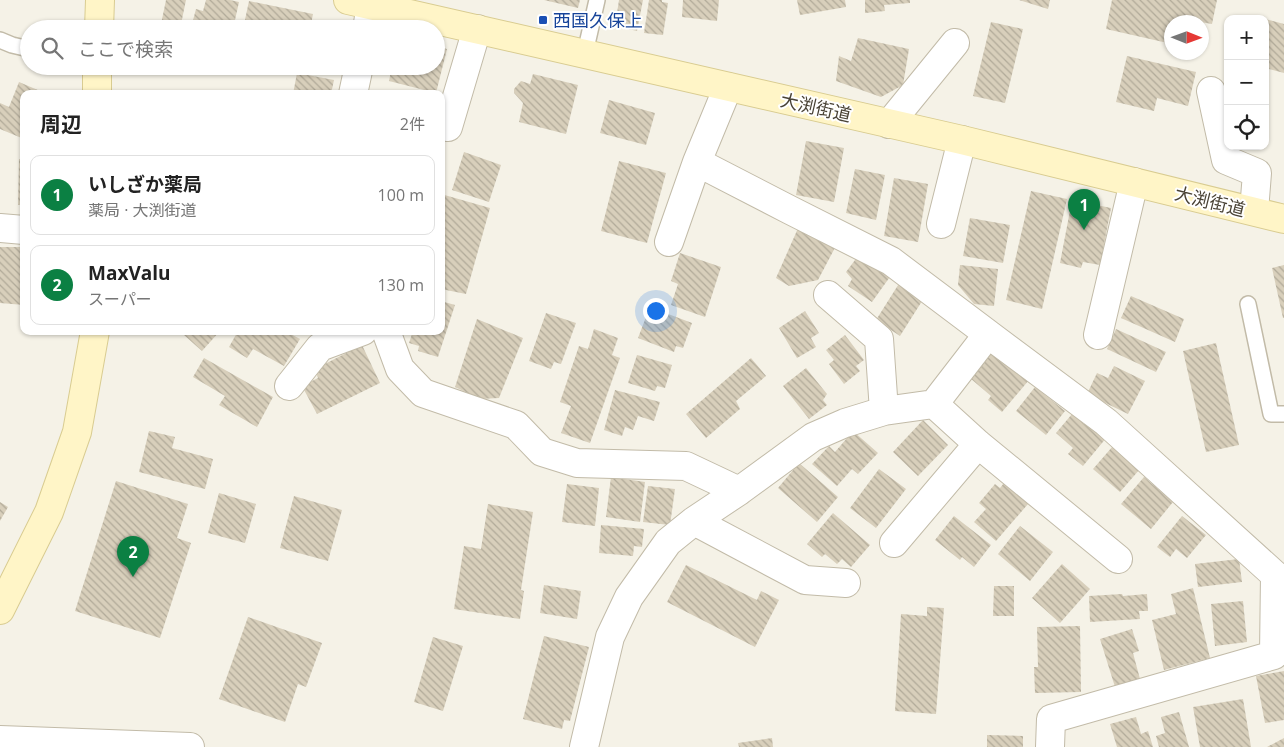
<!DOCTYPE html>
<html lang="ja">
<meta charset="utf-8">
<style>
:root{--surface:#fff;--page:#f2f2f2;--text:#222;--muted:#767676;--line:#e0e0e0;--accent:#0b8043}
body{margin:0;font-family:"Open Sans","Noto Sans JP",sans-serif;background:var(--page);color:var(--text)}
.controls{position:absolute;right:15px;top:15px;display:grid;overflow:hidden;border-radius:10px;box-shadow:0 1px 4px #0004}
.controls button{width:45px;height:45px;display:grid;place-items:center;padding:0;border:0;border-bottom:1px solid var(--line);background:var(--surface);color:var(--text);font:25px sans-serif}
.compass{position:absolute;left:1164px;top:15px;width:45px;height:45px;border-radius:50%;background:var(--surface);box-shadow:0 1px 4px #0004;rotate:91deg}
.you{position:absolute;left:655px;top:310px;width:18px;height:18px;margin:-12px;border:4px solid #fff;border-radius:50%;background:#1a73e8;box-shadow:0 0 0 8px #1a73e833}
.badge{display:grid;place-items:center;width:32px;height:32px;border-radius:50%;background:var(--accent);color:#fff;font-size:16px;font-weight:700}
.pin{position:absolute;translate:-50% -41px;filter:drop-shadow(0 1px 2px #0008)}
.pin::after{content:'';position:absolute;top:26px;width:18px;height:15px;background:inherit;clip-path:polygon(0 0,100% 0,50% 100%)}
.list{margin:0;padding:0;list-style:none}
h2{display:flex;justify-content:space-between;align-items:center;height:65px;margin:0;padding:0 20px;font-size:21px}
h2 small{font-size:16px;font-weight:400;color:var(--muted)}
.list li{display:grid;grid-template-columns:32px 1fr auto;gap:15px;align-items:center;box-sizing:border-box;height:80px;margin:0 10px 10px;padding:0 10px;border:1px solid var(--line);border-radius:10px}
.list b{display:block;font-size:19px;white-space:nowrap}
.list p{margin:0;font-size:16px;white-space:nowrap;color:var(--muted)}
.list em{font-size:16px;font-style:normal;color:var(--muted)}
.icon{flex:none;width:28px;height:28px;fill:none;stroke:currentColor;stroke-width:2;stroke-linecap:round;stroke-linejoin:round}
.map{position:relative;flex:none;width:1284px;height:747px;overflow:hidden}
.search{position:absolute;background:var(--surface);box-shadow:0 1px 4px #0004;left:20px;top:20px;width:425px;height:55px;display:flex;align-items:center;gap:12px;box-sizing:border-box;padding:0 18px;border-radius:28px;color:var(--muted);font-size:19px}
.panel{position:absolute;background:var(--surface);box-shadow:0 1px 4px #0004;left:20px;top:90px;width:425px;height:245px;border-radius:10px}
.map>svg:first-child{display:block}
.building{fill:url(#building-back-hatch)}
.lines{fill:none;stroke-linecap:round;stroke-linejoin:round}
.lane-casing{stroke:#c2bba8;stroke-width:18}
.street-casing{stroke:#c2bba8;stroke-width:30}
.secondary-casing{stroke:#d9cc91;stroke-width:30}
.lane{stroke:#fff;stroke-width:15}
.street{stroke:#fff;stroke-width:28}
.secondary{stroke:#fff5c7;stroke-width:28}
.transit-dot{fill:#1a4fb4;stroke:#fff;stroke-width:2}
.labels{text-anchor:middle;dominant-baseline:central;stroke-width:4;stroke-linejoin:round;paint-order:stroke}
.transit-label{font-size:18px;fill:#164399;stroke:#fff;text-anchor:start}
.street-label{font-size:18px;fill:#494235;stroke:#fff}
</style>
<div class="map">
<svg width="1284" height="747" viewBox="0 0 1284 747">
<defs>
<pattern id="building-back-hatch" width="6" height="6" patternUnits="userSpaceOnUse" patternTransform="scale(1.25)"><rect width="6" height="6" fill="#d8cfbb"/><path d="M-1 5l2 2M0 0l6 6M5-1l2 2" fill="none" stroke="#b1aa99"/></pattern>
</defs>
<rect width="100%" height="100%" fill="#f5f2e7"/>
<path class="building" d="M 166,0 L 186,0 L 180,29 L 160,29 Z
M 206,0 L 230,0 L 239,2 L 233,29 L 212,29 L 192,24 L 196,9 L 203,11 Z
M 544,0 L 580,0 L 578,8 Z
M 619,0 L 643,0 L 637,31 L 615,26 Z
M 649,0 L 662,0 L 662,2 L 668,3 L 663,35 L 644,33 Z
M 683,0 L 719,0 L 717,21 L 682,17 Z
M 797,0 L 845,0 L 846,7 L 800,15 Z
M 865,0 L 910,0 L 910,3 L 884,5 L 885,11 L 865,13 Z
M 1019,0 L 1050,0 L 1048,9 Z
M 1112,0 L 1217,0 L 1212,24 L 1200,22 L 1172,22 L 1172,44 L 1106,29 Z
M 249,1 L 313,14 L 310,29 L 243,29 Z
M 1265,19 L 1284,24 L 1284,73 L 1265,68 Z
M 991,22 L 1023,29 L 1005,103 L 973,96 Z
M 858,38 L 909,49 L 903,85 L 881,97 L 836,81 L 839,56 L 851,61 Z
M 436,46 L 447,49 L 436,93 L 389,81 L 392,66 L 436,66 Z
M 1127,56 L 1196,72 L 1188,106 L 1157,98 L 1154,111 L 1116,102 Z
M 297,73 L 334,80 L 331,94 L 293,94 Z
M 533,74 L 578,85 L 566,134 L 519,122 L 523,103 L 514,93 L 514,89 L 521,81 L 530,84 Z
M 19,82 L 47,94 L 24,94 L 24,139 L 0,129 L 0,103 L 9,107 Z
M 609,100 L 655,113 L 646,145 L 600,133 Z
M 806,141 L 844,148 L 834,202 L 796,195 Z
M 464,152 L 501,165 L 489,202 L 452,190 Z
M 19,159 L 24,159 L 24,205 L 18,205 Z
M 619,161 L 666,173 L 647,243 L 601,231 Z
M 855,169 L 885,175 L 876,220 L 846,213 Z
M 894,178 L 928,184 L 918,242 L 884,236 Z
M 1031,191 L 1067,199 L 1042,309 L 1006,300 Z
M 441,194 L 490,208 L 466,294 L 441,289 Z
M 1072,200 L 1111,208 L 1100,265 L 1083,262 L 1081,268 L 1060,263 Z
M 970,218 L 1010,225 L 1003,263 L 963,256 Z
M 799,226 L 838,242 L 818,280 L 789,286 L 776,278 Z
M 0,247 L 22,247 L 24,252 L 24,305 L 0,303 Z
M 861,252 L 892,274 L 872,302 L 848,286 L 852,279 L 846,272 Z
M 680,253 L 721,267 L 705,317 L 671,305 L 678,284 L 671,281 Z
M 960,265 L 998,269 L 994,306 L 974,304 L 958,285 Z
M 1284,265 L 1284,318 L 1283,318 L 1272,268 Z
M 900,282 L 924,298 L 900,336 L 876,320 Z
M 1131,296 L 1184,319 L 1175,342 L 1121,318 Z
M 441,301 L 455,305 L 438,357 L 418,351 L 419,346 L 409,343 L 413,331 L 441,331 Z
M 655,309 L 692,323 L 683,348 L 676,346 L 674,352 L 638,338 L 646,317 L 651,319 Z
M 805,311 L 819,333 L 811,338 L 816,347 L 797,358 L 779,328 Z
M 546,313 L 576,323 L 561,364 L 554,362 L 551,369 L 529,361 Z
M 477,319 L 523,338 L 499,398 L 480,399 L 455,387 Z
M 594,329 L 618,338 L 612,355 L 620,358 L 590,443 L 561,433 L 571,406 L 560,402 L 579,346 L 588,349 Z
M 1116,329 L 1166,352 L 1156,372 L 1107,349 Z
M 188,331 L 220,331 L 202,351 L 184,335 Z
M 238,331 L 285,331 L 300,339 L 284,366 L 253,349 L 247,358 L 229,347 Z
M 845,335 L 864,360 L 856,366 L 860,371 L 844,384 L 829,364 L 834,360 L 826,350 Z
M 1216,343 L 1239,445 L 1206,452 L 1183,351 Z
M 362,345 L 380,383 L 317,414 L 302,386 L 318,378 L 315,369 Z
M 994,350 L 1029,380 L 1002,412 L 988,400 L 991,396 L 970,378 Z
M 637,355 L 672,365 L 665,388 L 657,386 L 655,391 L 628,383 Z
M 204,358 L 273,397 L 257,427 L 219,405 L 225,396 L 193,377 Z
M 751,358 L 766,376 L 736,401 L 740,409 L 706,438 L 686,414 Z
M 1114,366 L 1145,381 L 1128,414 L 1087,394 L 1097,373 L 1108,378 Z
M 806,368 L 827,394 L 823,400 L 827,405 L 809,419 L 783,386 Z
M 1035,387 L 1065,411 L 1046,435 L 1016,411 Z
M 615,390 L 660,402 L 654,421 L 638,416 L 633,430 L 625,427 L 622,436 L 604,430 Z
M 1072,414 L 1084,424 L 1086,421 L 1107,437 L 1083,466 L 1068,454 L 1073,448 L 1056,433 Z
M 923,420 L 948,445 L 918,476 L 893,452 Z
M 149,431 L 175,437 L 172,448 L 213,459 L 205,489 L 139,472 Z
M 853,431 L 878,453 L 858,474 L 852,469 L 837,486 L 812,464 L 829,446 L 835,452 Z
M 1113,446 L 1140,469 L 1120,492 L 1093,469 Z
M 799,463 L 838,497 L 817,522 L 778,488 Z
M 879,469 L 906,489 L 876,528 L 850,508 Z
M 611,477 L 645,482 L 640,522 L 606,517 Z
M 1144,477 L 1173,502 L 1151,529 L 1121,504 Z
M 116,481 L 188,504 L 177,538 L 191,543 L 160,638 L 75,611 Z
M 1004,483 L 1028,504 L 996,541 L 974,522 L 986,509 L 979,503 L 995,484 L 1000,488 Z
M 567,484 L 599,488 L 595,526 L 562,522 Z
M 648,486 L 675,489 L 670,525 L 643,522 Z
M 219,493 L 256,504 L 245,543 L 208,533 Z
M 294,496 L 342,510 L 328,561 L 280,548 Z
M 0,502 L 8,507 L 0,521 Z
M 488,504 L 533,512 L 521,590 L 524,591 L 520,619 L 454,609 L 464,546 L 481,549 Z
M 833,513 L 870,545 L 851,567 L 842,559 L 837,564 L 825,554 L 822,557 L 807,544 Z
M 954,516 L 991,545 L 974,567 L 962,557 L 960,560 L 935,540 Z
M 1182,516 L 1206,535 L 1187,558 L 1176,549 L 1170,557 L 1157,547 Z
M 601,525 L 644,529 L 642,547 L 634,546 L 633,556 L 599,553 Z
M 1020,526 L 1053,552 L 1030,581 L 998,554 Z
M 1239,559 L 1242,582 L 1198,587 L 1195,564 Z
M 1062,564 L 1090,589 L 1060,623 L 1032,598 Z
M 686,565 L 757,600 L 761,591 L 779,600 L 755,647 L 667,602 Z
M 544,585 L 581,591 L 577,619 L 540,613 Z
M 994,586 L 1014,586 L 1014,616 L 993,616 Z
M 1193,588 L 1210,658 L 1164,670 L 1152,620 L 1176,614 L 1171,594 Z
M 1122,594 L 1123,596 L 1147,594 L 1148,611 L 1139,611 L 1140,619 L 1090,622 L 1089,596 Z
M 1243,601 L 1247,642 L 1215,646 L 1211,604 Z
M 927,607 L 944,608 L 936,714 L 895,711 L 901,614 L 927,616 Z
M 248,617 L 322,643 L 306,687 L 298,684 L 285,722 L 219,699 Z
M 1080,626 L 1081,692 L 1035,693 L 1034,667 L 1038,667 L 1037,627 Z
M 1132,629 L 1139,651 L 1133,653 L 1140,679 L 1115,687 L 1100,639 Z
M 544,636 L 589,647 L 570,721 L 564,720 L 562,729 L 523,719 Z
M 433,637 L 463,646 L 443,711 L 414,702 Z
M 1284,671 L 1284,720 L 1265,723 L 1256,676 Z
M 1243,699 L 1251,747 L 1200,747 L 1193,707 Z
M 1179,712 L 1189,747 L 1159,747 L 1156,736 L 1165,733 L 1161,717 Z
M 1136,717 L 1141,734 L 1148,731 L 1153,747 L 1117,747 L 1110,724 Z
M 987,735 L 1023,736 L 1023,747 L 987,747 Z
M 772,738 L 773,747 L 739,747 L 738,743 Z
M 1284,738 L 1284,747 L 1267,747 Z"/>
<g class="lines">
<g class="lane-casing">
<path id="lane" d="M 0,40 L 12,45 L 29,49
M 585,53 L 597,0
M 1248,304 L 1271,414 L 1284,414"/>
</g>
<g class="street-casing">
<path id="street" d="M 367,29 L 371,5
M 728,87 L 697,162 L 790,210 L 891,261 L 988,334
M 1211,91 L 1226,160 L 1257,173 L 1254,211
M 353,94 L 359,66
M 889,124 L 955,43
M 448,127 L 477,29
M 941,224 L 962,140
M 0,228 L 24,230
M 669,242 L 697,162
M 828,295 L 879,339 L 884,411
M 386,331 L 400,369 L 423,393 L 516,425 L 542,452 L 577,463 L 686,466 L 739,491
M 1098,335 L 1134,182
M 289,386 L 320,347 L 363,331
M 934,404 L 978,444 L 1118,559
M 694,521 L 805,580 L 846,583
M 894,543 L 978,444
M 0,740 L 190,747
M 584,747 L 610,637 L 629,597 L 668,542 L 694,521 L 739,491 L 813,437 L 845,423 L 884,411 L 934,404 L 988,334 L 1106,422 L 1275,575 L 1284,580
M 1050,747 L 1051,719 L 1274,655 L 1275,575"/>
</g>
<g class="secondary-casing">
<path id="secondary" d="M 348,0 L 962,140 L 1284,219
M 99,29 L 100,0
M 97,94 L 97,66
M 0,610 L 49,512 L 77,432 L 95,331"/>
</g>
<use href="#lane" class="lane"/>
<use href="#street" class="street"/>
<use href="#secondary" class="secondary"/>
</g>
<rect class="transit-dot" x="538" y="15" width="10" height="10" rx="2.5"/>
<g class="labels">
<g class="transit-label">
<text x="553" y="20">西国久保上</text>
</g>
<g class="street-label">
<text transform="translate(816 107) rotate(13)">大渕街道</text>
<text transform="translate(1210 201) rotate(14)">大渕街道</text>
</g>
</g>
</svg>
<div class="controls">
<button>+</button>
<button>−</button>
<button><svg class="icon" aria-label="locate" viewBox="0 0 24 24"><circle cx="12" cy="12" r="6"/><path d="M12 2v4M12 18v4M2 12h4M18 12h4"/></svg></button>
</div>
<svg class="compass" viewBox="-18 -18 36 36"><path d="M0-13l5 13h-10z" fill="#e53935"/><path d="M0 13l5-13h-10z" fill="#767676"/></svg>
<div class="you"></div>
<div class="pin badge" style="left:1084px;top:230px">1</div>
<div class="pin badge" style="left:133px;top:577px">2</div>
<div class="search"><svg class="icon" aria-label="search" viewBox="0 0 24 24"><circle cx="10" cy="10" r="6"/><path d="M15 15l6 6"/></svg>ここで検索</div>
<section class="panel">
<h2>周辺<small>2件</small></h2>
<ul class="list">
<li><span class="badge">1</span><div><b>いしざか薬局</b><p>薬局 · 大渕街道</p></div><em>100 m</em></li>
<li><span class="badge">2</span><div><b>MaxValu</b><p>スーパー</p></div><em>130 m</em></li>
</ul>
</section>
</div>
